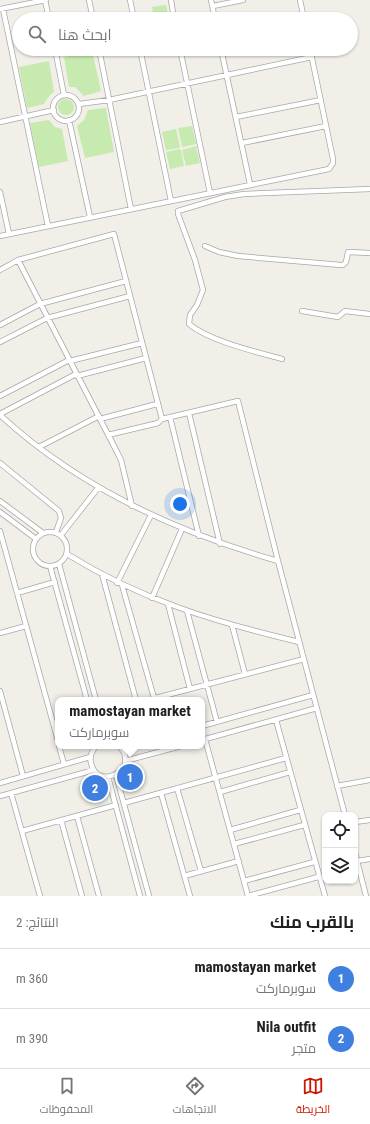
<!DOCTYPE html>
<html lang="ar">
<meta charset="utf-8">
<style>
:root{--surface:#fff;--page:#f2f2f2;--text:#202124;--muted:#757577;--line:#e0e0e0;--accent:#d01502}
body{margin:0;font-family:"Roboto Condensed",Cairo,sans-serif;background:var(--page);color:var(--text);direction:rtl}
.controls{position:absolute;right:12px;bottom:12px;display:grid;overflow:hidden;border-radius:8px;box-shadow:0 1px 3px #0004}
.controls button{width:36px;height:36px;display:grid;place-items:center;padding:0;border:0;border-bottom:1px solid var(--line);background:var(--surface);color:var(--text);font:20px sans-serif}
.you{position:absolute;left:180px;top:504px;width:14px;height:14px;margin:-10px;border:3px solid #fff;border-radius:50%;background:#1a73e8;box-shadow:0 0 0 6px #1a73e833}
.badge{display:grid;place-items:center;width:26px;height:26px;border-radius:50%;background:var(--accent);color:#fff;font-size:13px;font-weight:700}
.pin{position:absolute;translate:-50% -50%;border:2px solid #fff;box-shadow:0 1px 4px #0006}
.popup{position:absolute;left:55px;top:697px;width:150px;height:52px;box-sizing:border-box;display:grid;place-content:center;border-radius:8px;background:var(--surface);filter:drop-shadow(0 1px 3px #0005);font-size:13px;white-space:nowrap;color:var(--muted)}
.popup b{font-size:15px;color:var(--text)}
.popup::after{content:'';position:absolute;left:50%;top:100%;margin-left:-8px;border:8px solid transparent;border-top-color:var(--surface)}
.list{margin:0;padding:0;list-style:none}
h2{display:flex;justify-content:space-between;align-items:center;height:52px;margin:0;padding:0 16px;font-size:17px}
h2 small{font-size:13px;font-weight:400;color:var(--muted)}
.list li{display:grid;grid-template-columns:26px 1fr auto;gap:12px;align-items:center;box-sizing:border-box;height:60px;padding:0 16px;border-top:1px solid var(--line)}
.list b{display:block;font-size:15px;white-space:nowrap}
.list p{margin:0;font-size:13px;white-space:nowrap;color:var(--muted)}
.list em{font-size:13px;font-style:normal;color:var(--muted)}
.icon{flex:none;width:22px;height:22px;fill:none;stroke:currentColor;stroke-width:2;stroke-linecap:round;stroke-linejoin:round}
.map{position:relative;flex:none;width:370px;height:896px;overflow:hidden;direction:ltr}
.search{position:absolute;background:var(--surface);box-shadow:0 1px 3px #0004;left:12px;right:12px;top:12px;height:44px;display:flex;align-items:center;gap:10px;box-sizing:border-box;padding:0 14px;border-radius:22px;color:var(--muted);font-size:15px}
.sheet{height:172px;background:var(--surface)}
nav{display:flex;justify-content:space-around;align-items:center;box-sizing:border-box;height:56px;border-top:1px solid var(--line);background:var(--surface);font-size:11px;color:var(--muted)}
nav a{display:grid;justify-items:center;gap:2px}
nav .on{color:var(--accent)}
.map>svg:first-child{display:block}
.grass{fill:#c6eaaf}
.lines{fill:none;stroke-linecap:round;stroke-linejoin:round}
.street-casing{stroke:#a8a8a8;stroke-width:6}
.street{stroke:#fff;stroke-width:4.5}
</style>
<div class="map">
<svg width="370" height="896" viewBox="0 0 370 896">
<rect width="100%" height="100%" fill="#f1efe8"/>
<path class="grass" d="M 166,5 L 169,19 L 154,19 L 152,7 Z
M 92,50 L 101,91 L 84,96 L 75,87 L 69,87 L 64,57 Z
M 49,61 L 54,92 L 49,96 L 44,104 L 27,108 L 19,67 Z
M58 107a8 8 0 1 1 16 0a8 8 0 1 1-16 0Z
M 106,108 L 114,152 L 85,158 L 77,126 L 84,120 L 88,110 Z
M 49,120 L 55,127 L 62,129 L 68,161 L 39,167 L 30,123 Z
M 192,126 L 196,144 L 183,147 L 182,146 L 178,128 Z
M 176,129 L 180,146 L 179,148 L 166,150 L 162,132 Z
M 196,146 L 200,163 L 186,166 L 182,150 Z
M 179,149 L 181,150 L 184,166 L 170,169 L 166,152 Z"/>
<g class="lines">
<g class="street-casing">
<path id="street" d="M 45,0 L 49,19
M 89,0 L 93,19
M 130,0 L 134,19
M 171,0 L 174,19
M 211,0 L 215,19
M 300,0 L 304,19
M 213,6 L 243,0
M 0,9 L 46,0
M 3,9 L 48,226
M 291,19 L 304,17
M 55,49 L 64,95
M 99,49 L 131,209
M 140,49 L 171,201
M 180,49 L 210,193
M 221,49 L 250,184
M 141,53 L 155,49
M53 108a13 13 0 1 1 26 0a13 13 0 1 1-26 0Z
M 79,104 L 109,100 L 312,57
M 236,117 L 321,100
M 69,120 L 90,217
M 0,122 L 54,110
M 242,143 L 326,126
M 0,192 L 9,234
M 0,236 L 329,169 L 333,163 L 333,159 L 310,49
M 205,246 L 219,252 L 238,256 L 341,265 L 343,265 L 346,262 L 348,252 L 370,253
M 18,260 L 116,450 L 121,460 L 132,506
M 0,270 L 18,260 L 114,234 L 162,419
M 302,311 L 338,317 L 345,311 L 370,314
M 0,325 L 40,304 L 126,281
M 0,342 L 47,318 L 130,296
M 282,359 C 257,352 209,341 189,324 L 190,315 L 197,305 L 203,290 L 195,260 L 178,214 L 178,211 L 225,197 L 244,194 L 370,189
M 70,361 L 142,343
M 77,376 L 146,358
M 0,396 L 69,360
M 189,413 L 220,544
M 0,414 L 76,374
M 0,415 C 79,488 176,532 278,561
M 170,417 L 199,536
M 100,419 L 157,404
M 108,435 L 158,423 L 162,419 L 238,401 L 278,561 L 345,815
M 39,447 L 99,416
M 0,463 L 59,511 L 61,518 L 56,532
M 0,501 L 43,533
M 0,512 L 36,539
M 0,531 L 58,741
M33 549a17 17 0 1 1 34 0a17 17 0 1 1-34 0Z
M 61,535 L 98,488
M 67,554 C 141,600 215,622 299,642
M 59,564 L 96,700
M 50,566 L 87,700
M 102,574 L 136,700
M 117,583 L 151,515
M 122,585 L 154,698
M 17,593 L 55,582
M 152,598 L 182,529
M 168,604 L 190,689
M 187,611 L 217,722
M 232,625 L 245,674
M 0,633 L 26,626
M 0,691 L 23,776
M 148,700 L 304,659
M 276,720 L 325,896
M 202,726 L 313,695
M 205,739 L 248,896
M 202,740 L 317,708
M 59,746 L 64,764
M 96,746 C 92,751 89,756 91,763 C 97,792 142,769 119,746
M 122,749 L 132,746
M 125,761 L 181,746
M 116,775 L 149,896
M 108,777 L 140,896
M 0,783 L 90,757
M 337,786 L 370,780
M 177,788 L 201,871
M 220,792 L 290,772
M 11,793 L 40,896
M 161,793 L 190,896
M 0,796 L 94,770
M 124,803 L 286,758
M 77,816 L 99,896
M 61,820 L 82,896
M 355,822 L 370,820
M 230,830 L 300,810
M 22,831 L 116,805
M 234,844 L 304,825
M 355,853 L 366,896
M 357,861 L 370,859
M 184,876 L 239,861
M 244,881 L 314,862
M 248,896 L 318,877"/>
</g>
<use href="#street" class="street"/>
</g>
</svg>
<div class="controls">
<button><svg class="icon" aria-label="locate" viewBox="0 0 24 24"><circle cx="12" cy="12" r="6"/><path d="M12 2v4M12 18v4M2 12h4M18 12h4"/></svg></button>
<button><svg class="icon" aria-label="layers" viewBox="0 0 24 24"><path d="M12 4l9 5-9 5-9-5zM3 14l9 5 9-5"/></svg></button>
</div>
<div class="you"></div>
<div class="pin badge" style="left:130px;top:777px;background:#3f7fe0">1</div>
<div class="popup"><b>mamostayan market</b>سوبرماركت</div>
<div class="pin badge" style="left:95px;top:788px;background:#3f7fe0">2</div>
<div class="search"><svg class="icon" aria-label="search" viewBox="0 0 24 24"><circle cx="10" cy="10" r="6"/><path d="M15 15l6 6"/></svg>ابحث هنا</div>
</div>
<section class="sheet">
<h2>بالقرب منك<small>النتائج: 2</small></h2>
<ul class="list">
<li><span class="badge" style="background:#3f7fe0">1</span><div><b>mamostayan market</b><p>سوبرماركت</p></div><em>360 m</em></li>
<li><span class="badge" style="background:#3f7fe0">2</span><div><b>Nila outfit</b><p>متجر</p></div><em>390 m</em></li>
</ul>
</section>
<nav>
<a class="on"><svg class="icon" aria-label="map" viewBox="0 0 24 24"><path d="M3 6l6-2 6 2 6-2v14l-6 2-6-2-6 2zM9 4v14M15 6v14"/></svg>الخريطة</a>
<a><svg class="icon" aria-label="directions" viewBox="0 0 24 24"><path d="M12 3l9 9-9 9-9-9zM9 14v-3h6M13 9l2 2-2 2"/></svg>الاتجاهات</a>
<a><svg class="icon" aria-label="saved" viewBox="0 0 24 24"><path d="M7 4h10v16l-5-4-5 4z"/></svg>المحفوظات</a>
</nav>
